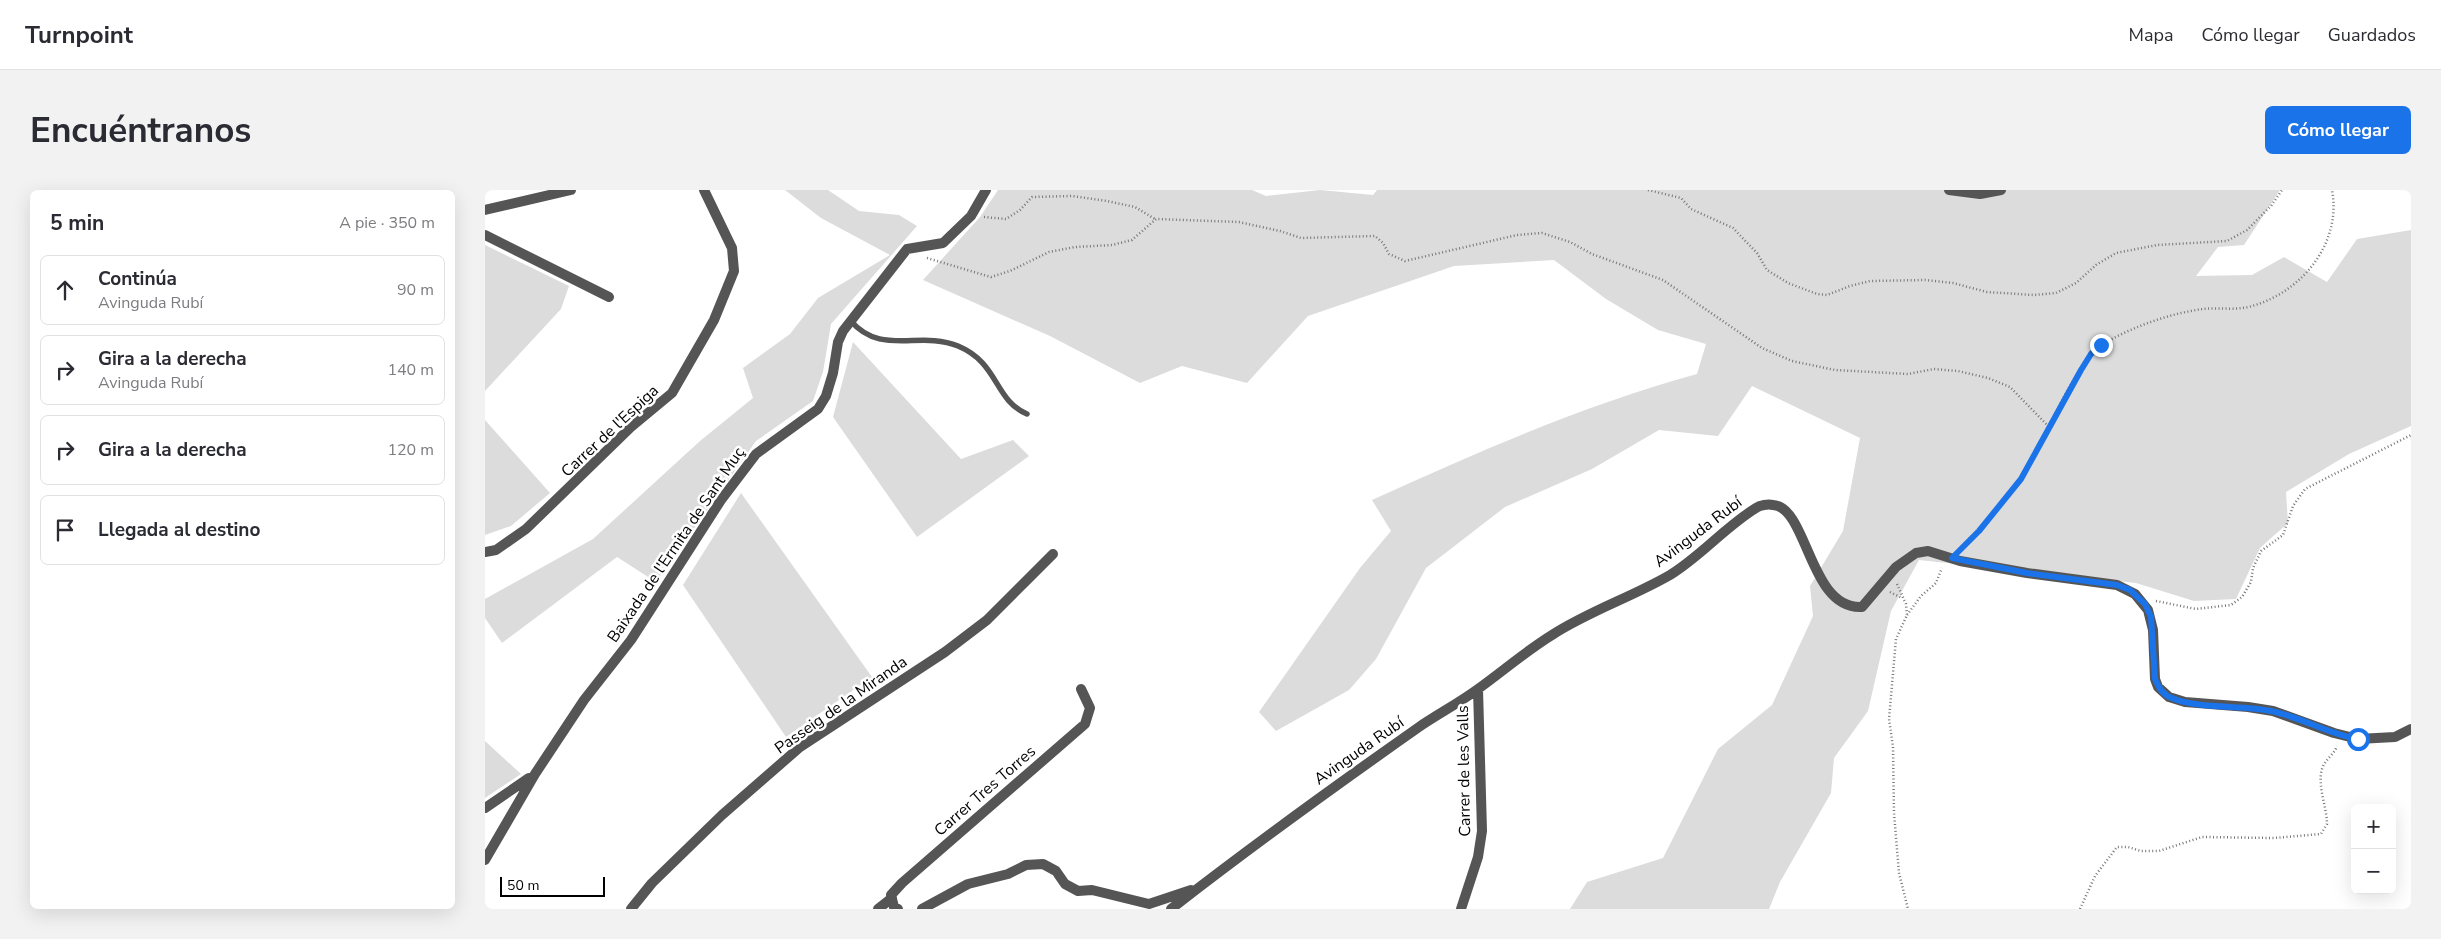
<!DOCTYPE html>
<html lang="es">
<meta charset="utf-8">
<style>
:root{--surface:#fff;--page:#f2f2f3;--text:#2b2b33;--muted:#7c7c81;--line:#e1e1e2;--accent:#1a73e8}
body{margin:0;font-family:"Nunito Sans",sans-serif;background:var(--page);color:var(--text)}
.controls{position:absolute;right:15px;bottom:15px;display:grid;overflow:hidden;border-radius:8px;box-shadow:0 5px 20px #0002}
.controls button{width:45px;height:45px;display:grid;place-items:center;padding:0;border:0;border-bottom:1px solid var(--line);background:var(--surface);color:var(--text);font:25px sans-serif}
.scale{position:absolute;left:15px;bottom:12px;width:105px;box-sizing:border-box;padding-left:5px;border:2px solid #000;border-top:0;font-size:14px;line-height:18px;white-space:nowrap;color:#000;-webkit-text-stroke:4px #fff;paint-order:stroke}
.stop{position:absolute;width:15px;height:15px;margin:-11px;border:4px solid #1a73e8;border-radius:50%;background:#fff}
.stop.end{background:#1a73e8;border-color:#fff;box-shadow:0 1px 5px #0008}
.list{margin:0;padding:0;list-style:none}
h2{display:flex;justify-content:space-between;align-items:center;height:65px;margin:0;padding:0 20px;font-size:21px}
h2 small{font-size:16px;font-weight:400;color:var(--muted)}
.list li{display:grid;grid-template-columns:32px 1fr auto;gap:15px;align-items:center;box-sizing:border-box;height:70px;margin:0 10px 10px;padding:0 10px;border:1px solid var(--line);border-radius:8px}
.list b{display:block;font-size:19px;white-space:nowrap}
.list p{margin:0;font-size:16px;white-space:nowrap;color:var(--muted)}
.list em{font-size:16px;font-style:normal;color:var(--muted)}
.icon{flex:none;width:28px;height:28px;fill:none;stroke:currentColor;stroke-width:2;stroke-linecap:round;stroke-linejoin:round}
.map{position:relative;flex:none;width:1926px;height:719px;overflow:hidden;border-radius:8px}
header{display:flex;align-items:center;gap:30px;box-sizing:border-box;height:70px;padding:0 25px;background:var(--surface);border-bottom:1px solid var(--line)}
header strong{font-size:24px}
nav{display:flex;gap:28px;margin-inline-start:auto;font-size:18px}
.intro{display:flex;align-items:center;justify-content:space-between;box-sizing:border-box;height:120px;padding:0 30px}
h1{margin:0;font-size:35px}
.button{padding:12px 22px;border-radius:8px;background:var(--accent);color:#fff;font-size:18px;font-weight:700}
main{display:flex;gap:30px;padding:0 30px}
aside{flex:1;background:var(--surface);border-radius:8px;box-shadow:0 5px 20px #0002}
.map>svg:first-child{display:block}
.green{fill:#dcdcdc}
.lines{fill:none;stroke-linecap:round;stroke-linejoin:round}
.path{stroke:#777;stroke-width:2.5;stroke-dasharray:1 2.5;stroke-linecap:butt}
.service{stroke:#555;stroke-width:5.5}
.minor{stroke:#555;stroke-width:10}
.route{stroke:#1a73e8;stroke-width:6}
.labels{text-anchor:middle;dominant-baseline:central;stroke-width:5;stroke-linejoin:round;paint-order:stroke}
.street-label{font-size:16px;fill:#000;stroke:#fff}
</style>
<header>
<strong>Turnpoint</strong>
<nav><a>Mapa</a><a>Cómo llegar</a><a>Guardados</a></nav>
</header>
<div class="intro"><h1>Encuéntranos</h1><a class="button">Cómo llegar</a></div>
<main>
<aside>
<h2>5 min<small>A pie · 350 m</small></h2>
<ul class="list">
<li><svg class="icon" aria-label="ahead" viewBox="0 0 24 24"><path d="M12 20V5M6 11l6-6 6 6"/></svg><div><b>Continúa</b><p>Avinguda Rubí</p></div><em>90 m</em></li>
<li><svg class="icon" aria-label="right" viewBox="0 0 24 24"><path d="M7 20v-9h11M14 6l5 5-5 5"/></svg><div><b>Gira a la derecha</b><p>Avinguda Rubí</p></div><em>140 m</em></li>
<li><svg class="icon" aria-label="right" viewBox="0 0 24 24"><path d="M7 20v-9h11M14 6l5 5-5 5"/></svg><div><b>Gira a la derecha</b></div><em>120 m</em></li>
<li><svg class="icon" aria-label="arrive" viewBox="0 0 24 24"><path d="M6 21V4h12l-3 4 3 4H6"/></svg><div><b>Llegada al destino</b></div></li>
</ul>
</aside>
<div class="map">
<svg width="1926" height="719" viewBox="0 0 1926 719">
<rect width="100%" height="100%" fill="#fff"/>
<path class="green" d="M 300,0 L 343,0 L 374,21 L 414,25 L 432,36 L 346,134 L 338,182 L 328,211 L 271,251 L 171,392 L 132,367 L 17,453 L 0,428 L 0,409 L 108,349 L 215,251 L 268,208 L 258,178 L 305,144 L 333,108 L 405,65 L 336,28 Z
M 513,0 L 767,0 L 781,6 L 835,0 L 888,5 L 892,0 L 1795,0 L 1759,55 L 1733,57 L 1711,86 L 1767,85 L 1799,67 L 1842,92 L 1872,49 L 1926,40 L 1926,236 L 1864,264 L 1801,302 L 1803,333 L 1775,358 L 1751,409 L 1709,411 L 1651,393 L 1434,370 L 1406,421 L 1383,521 L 1349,568 L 1346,603 L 1295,692 L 1284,719 L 1085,719 L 1102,692 L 1178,668 L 1233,559 L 1287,515 L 1328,426 L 1325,396 L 1358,341 L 1375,248 L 1267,196 L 1233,246 L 1174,240 L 1107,279 L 1020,317 L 941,378 L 891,469 L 864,500 L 791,541 L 774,522 L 875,378 L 906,341 L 887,310 C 993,262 1099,215 1212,184 L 1221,154 L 1173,140 L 1121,109 L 1069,70 L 969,76 L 823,126 L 762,193 L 697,176 L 655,193 L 565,146 L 438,90 L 495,27 Z
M 0,55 L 84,96 L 76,119 L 0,201 Z
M 368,152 L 476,269 L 528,250 L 544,266 L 432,347 L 348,227 Z
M 0,230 L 65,303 L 26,336 L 0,345 Z
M 256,303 L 387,487 L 301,547 L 198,395 Z
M 0,551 L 36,584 L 0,608 Z"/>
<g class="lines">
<path class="path" d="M 1163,0 L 1196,8 L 1206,19 L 1248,38 L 1272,63 L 1282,80 L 1303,93 L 1332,104 L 1342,105 L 1365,96 L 1385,91 L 1440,90 L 1468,93 L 1502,102 L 1549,105 L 1571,103 L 1591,93 L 1611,75 L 1631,63 L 1672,55 L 1742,51 L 1762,40 L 1786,16 L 1797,0
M 499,27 L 521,29 L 535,20 L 547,7 L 587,6 L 622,11 L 650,17 L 670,29
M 442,68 L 506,87 L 525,81 L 564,62 L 590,57 L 627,55 L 647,50 L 671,29 L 754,32 L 795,41 L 816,48 L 890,46 L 898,53 L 904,64 L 920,71 L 1032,45 L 1057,43 L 1085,52 L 1107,64 L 1178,90 L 1277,158 L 1307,171 L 1350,180 L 1423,184 L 1449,179 L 1473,181 L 1503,188 L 1525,197 L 1564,237
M 1474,359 C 1496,336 1519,315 1536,288 C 1563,250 1585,172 1625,150 C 1653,135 1687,123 1718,119 C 1734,117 1751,121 1767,116 C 1817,102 1857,53 1847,0
M 1412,394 L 1421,414 L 1422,425 L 1411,449 L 1404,529 L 1408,557 L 1409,623 L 1414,683 L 1423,719
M 1405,402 L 1417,408
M 1671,411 L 1711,419 L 1746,415 L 1757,407 L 1766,392 L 1768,378 L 1776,361 L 1798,345 L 1808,316 L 1820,299 L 1926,245
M 1422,425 L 1436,406 L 1451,393 L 1457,378
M 1595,719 L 1610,686 L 1632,657 L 1643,657 L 1656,661 L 1674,661 L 1717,647 L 1789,648 L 1836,644 L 1842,634 C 1842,617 1832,596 1837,579 C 1840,569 1849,565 1852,556"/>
<path class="service" d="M 365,130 C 396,167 434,140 473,156 C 514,173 509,210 542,224"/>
<path class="minor" d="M 1464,0 L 1495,4 L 1516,0
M 0,20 L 86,0
M 0,45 L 124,107
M 0,362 L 11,360 L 41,339 L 146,237 L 187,203 L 229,130 L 249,81 L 247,58 L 219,0
M 0,618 L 44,588
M 0,670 L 50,584 L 99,510 L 146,450 L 236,310 L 271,264 L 333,219 L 341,206 L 348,183 L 353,152 L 358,141 L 422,59 L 458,53 L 486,26 L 501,0
M 146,719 L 167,693 L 237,625 L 315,557 L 460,462 L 502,430 L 568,364
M 393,719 L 407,708
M 413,719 L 409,717 L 406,705 L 417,693 L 600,534 L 605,518 L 596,499
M 437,719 L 483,694 L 523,684 L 541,675 L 558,674 L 571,681 L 580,694 L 593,701 L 607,700 L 664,714 L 706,700
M 686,719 C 767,656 850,596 934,537 C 953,524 974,513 993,499 C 1018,481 1041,461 1067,445 C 1104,421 1147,407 1185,385 C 1216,366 1240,337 1271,318 C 1275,315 1283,314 1288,315 C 1323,317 1324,420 1377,417 L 1411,377 L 1431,363 L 1443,361 L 1475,371 L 1542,383 L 1632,395 L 1650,404 L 1663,420 L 1668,440 L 1670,489 L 1673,497 L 1684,507 L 1700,512 L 1763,517 L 1788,521 L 1849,543 L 1873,549 L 1910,547 L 1926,539
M 976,719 L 993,667 L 997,641 L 993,499"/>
</g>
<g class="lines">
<path class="route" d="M 1616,155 L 1606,164 L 1596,180 L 1536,289 L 1494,341 L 1467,368 L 1542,383 L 1632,395 L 1645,400 L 1660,414 L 1666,427 L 1670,489 C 1674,498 1678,505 1687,508 C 1712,519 1757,515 1786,521 C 1816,527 1843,544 1873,549"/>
</g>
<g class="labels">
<g class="street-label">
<text transform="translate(125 241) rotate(-43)">Carrer de l'Espiga</text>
<text transform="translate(1213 342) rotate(-37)">Avinguda Rubí</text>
<text transform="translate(191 355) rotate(-56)">Baixada de l'Ermita de Sant Muç</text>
<text transform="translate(356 515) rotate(-35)">Passeig de la Miranda</text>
<text transform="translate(874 561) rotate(-35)">Avinguda Rubí</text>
<text transform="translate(979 581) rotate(-91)">Carrer de les Valls</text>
<text transform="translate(500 601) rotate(-41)">Carrer Tres Torres</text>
</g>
</g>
</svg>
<div class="controls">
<button>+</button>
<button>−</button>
</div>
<div class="scale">50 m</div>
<div class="stop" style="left:1873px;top:549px"></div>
<div class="stop end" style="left:1616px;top:155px"></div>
</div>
</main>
